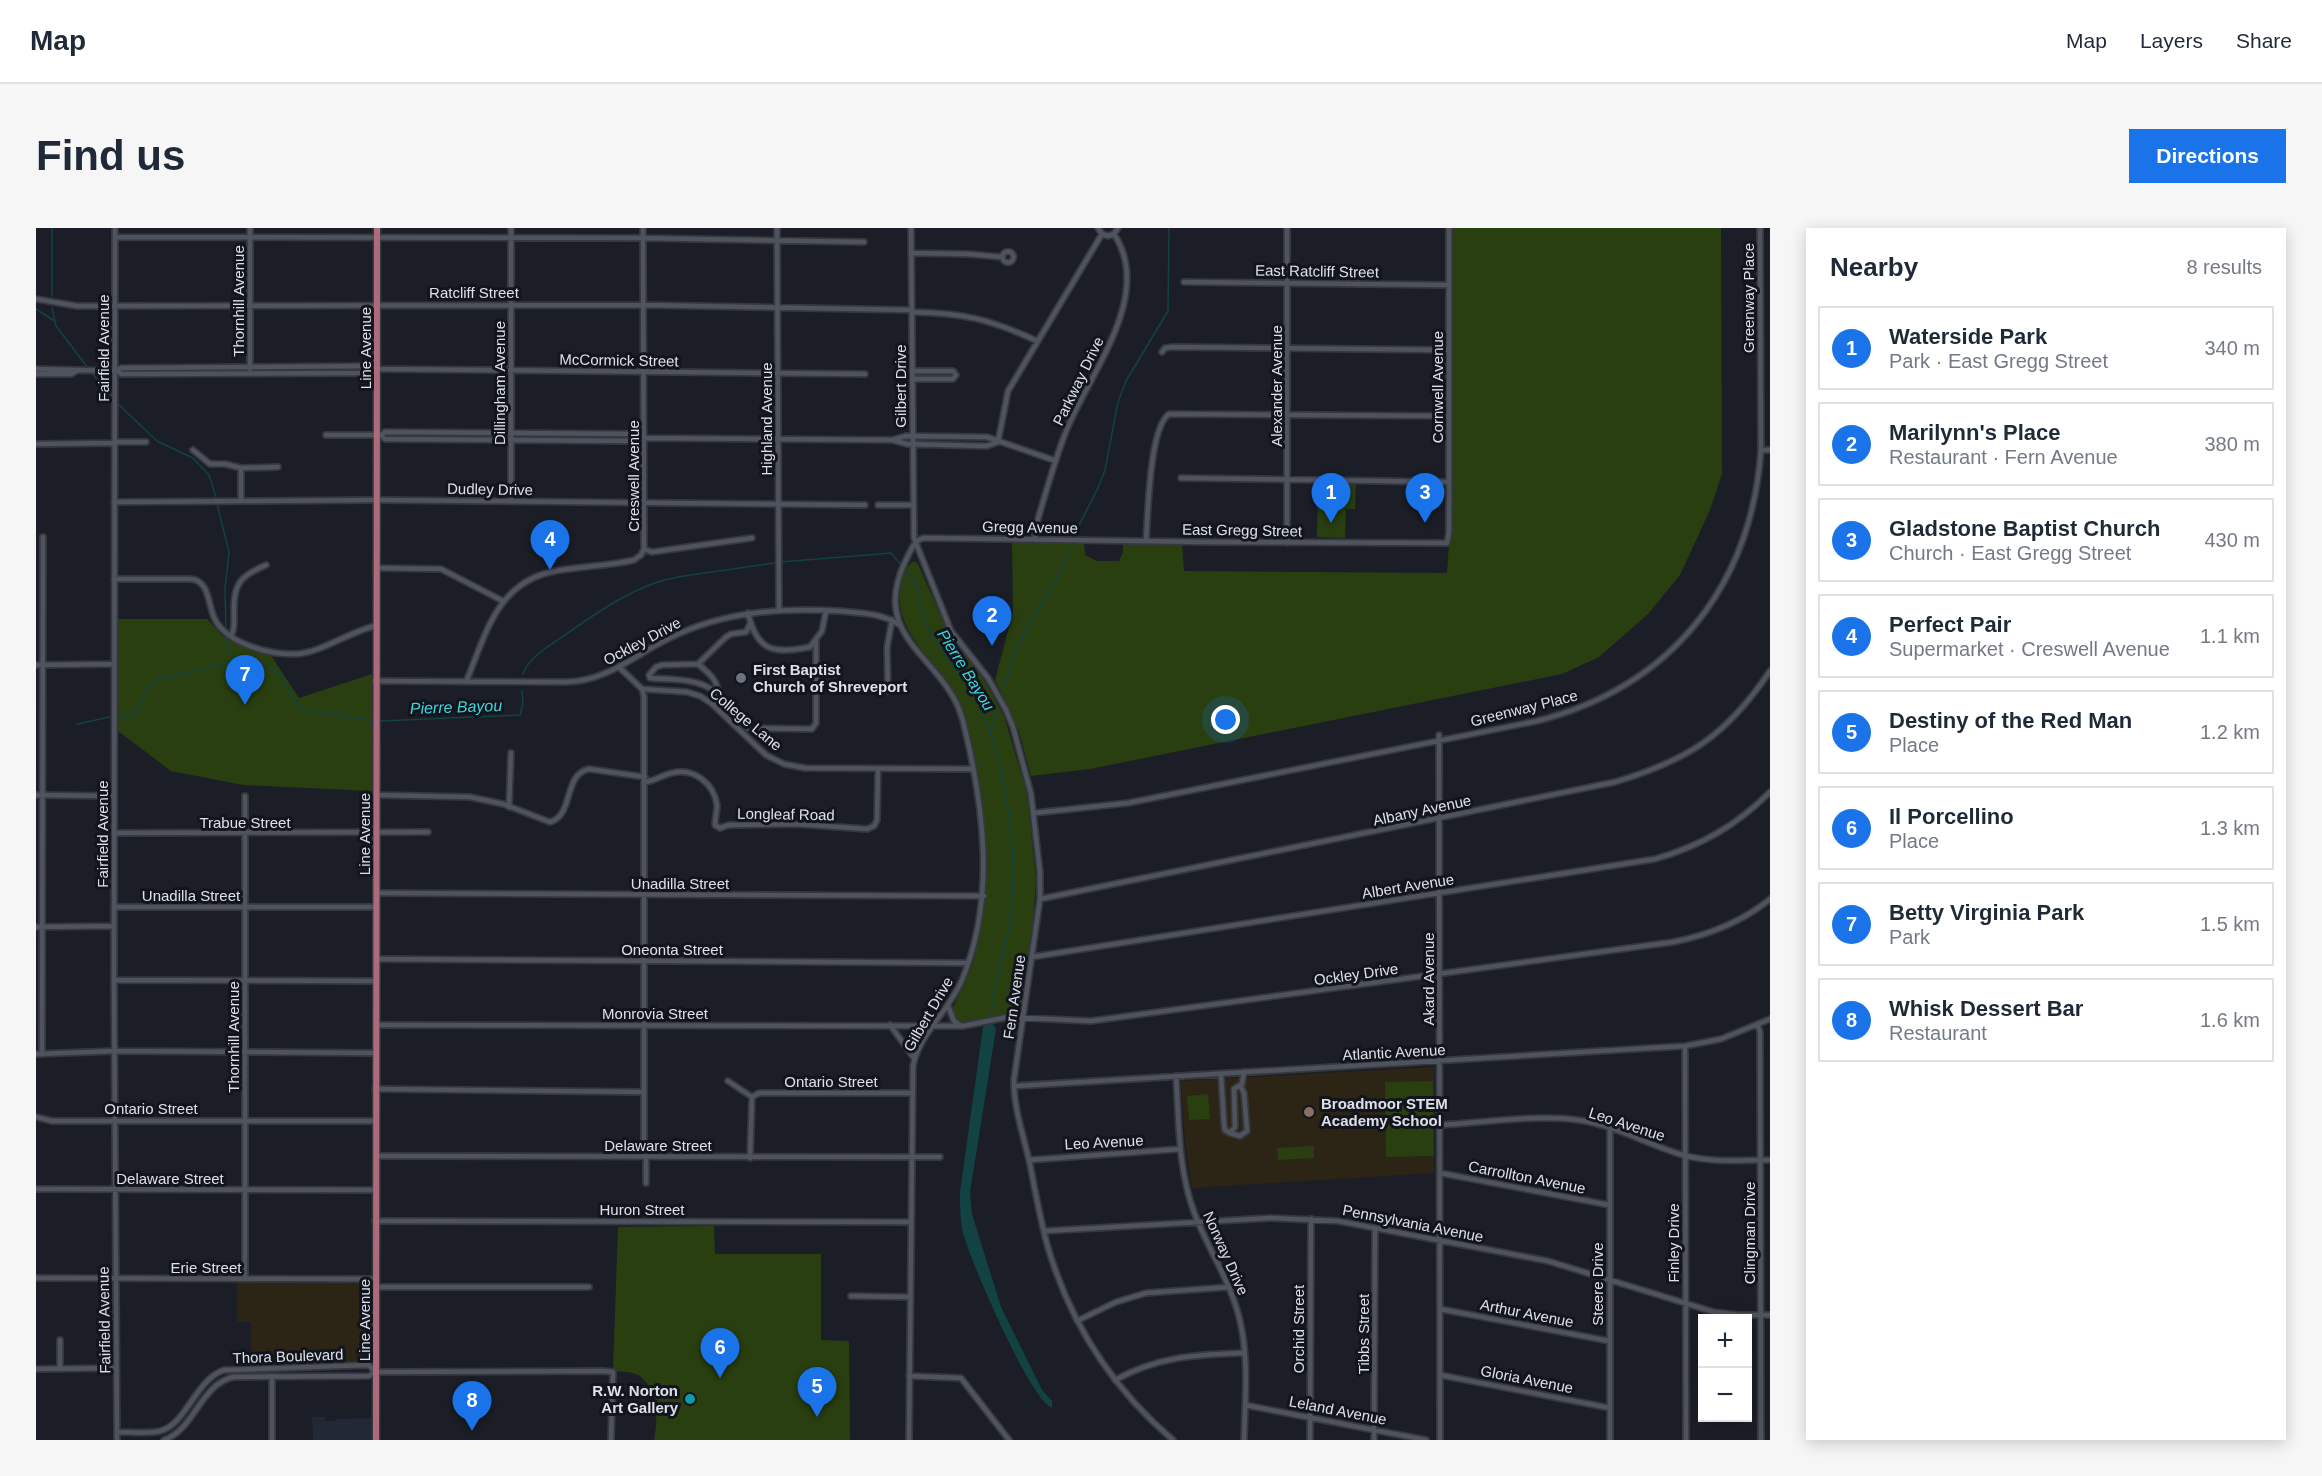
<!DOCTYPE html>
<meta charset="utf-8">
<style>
:root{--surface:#fff;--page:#f6f6f7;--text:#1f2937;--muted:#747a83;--line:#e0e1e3;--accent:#1a73e8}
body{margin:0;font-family:Helvetica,sans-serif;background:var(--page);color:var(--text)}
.controls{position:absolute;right:18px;bottom:18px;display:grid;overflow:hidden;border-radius:0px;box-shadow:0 3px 15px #0003}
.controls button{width:54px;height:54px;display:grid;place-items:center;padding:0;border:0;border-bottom:2px solid var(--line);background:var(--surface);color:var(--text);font:30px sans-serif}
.you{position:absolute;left:1190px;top:492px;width:21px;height:21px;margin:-15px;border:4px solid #fff;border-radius:50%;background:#1a73e8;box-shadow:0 0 0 9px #1a73e833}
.badge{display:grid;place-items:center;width:39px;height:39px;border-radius:50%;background:var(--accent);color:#fff;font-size:20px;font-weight:700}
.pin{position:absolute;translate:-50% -50px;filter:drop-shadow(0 2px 3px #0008)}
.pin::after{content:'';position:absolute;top:32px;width:21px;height:18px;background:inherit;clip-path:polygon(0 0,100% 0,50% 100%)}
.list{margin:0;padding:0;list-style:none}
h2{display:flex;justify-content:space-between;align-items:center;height:78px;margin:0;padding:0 24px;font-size:26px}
h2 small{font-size:20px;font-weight:400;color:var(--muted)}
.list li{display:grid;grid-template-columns:39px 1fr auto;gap:18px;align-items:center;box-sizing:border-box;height:84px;margin:0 12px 12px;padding:0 12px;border:2px solid var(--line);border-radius:0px}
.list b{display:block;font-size:22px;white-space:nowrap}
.list p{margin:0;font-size:20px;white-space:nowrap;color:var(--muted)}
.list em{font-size:20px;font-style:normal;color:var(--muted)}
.map{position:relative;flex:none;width:1734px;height:1212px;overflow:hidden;border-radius:0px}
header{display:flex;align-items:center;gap:36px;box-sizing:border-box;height:84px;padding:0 30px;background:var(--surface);border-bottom:2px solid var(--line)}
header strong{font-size:28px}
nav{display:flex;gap:33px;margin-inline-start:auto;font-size:21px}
.intro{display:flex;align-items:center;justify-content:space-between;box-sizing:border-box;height:144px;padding:0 36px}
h1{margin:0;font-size:42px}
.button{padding:15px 27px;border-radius:0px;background:var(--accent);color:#fff;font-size:21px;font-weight:700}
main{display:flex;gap:36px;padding:0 36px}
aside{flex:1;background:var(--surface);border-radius:0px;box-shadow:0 3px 15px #0003}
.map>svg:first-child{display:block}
.built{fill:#222836}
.education{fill:#2c2414}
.green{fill:#293f10}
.water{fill:#124242}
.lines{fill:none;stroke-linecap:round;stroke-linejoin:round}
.stream{stroke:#124242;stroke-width:1.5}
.minor-casing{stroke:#36383f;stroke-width:8}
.major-casing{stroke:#36383f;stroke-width:9}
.minor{stroke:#4f535d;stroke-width:4.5}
.major{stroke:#ae6a7a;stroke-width:6}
.worship-dot{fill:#6b7280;stroke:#12151e;stroke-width:2}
.education-dot{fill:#8d6e63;stroke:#12151e;stroke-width:2}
.culture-dot{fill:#0f9aa8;stroke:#12151e;stroke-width:2}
.labels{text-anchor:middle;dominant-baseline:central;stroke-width:6;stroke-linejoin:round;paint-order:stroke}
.street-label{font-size:15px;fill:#dee0e7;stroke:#12151e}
.poi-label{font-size:15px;font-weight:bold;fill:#dee0e7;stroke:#12151e;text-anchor:start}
.water-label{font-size:16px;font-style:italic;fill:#3ed7da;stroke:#12151e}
</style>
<header>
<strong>Map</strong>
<nav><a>Map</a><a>Layers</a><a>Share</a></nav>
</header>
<div class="intro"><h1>Find us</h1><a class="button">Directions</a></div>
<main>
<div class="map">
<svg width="1734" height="1212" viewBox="0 0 1734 1212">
<rect width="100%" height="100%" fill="#1b1e27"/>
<path class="built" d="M 276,1189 L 289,1189 L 289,1193 L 300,1193 L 300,1191 L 336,1190 L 336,1212 L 277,1212 Z"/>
<path class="education" d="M 1398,839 L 1398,945 L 1156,960 L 1149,915 L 1145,853 Z
M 201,1053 L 335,1054 L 337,1056 L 336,1136 L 215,1136 L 215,1094 L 201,1094 Z"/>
<path class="green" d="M 1413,0 L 1685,0 L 1686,246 L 1674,282 L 1644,347 L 1612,386 L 1563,429 L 1526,446 L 1054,541 L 995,548 L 983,503 L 959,452 L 977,384 L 976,314 L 1048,315 L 1049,327 L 1061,333 L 1083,333 L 1087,324 L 1087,315 L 1146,316 L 1148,343 L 1411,345 L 1415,285 L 1415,22 Z
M 1282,255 L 1320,256 L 1319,281 L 1310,281 L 1309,310 L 1281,309 Z
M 878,333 L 882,336 L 913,406 L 945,446 L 968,488 L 991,565 L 1000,651 L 998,686 L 985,778 L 977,785 L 928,794 L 922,793 L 915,784 C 922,767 932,751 937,734 C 956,665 952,609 940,540 C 937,521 934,500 927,482 C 910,436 854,410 865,355 C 866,347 871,337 878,333 Z
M 82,391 L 171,391 L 187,408 L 234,426 L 263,470 L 336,446 L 336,563 L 207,557 L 135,543 L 82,503 Z
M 1397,853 L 1398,928 L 1350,929 L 1349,854 Z
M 1172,866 L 1174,891 L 1153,892 L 1151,868 Z
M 1278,918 L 1278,930 L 1242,932 L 1241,920 Z
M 678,998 L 679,1026 L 785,1026 L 785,1112 L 813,1113 L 814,1212 L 618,1212 C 622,1193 622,1162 605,1149 C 598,1143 586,1144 577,1143 L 582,999 Z"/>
<path class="water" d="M 952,796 L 957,796 L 960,801 L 934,964 L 936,986 L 965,1079 L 1006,1162 L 1016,1173 L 1016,1180 C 994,1172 934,1032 927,1005 C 924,991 924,978 924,964 L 947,799 Z"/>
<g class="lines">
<path class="stream" d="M 16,0 L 16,68
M 16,80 L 20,98 L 52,140
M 0,81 L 17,92
M 55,144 L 77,170
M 80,174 L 121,213 L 157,230 L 173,247 L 180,269
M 181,276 L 193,324 L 189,361 L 190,399
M 1038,307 L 1062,260 L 1069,242 L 1082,174 L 1090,153 L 1132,83 L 1133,0
M 745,334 L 855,325 L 866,338
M 869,342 C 872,346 878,351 879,356 C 886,376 884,388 896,407 C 913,434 936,458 948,487 C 971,545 983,632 974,693 C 968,728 956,761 954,796
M 190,409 L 194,426 C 206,436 221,433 234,440 C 250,449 252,470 266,481 L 339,493
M 487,446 C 492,430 513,418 526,409 C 556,388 588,365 622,354 C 636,349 652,348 667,345 C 691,342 716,338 740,335
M 968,459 L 982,416 L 1024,345 L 1033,321
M 82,489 L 99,486 L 113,458 L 118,453 L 202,432
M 344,493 L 484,487 L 487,475 L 486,463
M 41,496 L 74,489
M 954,505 L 961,483"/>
<g class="minor-casing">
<path id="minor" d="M 79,0 L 78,752 L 81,1212
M 214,0 L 214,141
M 475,0 L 475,273
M 741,0 L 743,382
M 875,0 L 878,310 L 915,403 L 952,450 L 970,482 L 977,499 L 995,566 L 1004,645 L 1004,671 L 978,851 C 977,879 988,909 994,936 C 999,963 1004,990 1011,1016 C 1033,1093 1076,1160 1137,1212
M 1062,0 L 1066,6 L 1072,8 L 1078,6 L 1082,0
M 79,9 L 606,10 L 828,14
M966.5 29a5.5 5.5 0 1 1 11 0a5.5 5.5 0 1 1-11 0Z
M 875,25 L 932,26 L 966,29
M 1148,54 L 1413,57
M 0,71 L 41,78 L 607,77 L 876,82
M 876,84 C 927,85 954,91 1001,113
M 1126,124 L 1129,120 L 1137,119 L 1413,122
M 0,141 L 79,143 L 85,140 L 333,138 L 341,141 L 829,146
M 82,143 L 85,146 L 334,145 L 337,141
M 876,143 L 917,143 L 920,147 L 917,151 L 876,151
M 0,146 L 35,146 L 40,143
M 290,207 L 345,207 L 349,204 L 601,206 L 606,210
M 345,207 L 349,211 L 602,213 L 606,210 L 856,212 L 870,208 L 951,209 L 1020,233
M 856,212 L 871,216 L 951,218 L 962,214 L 972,163 L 1066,6
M 78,214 L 110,214
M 0,216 L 78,215
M 157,222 L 174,236 L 189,236 L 205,240 L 242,239
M 1725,222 L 1734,222
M 205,240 L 205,273
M 1145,250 L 1413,254
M 78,274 L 340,272 L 829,277
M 842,277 L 877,277
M 999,311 L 999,301 C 1009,268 1018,233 1031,201 C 1055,143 1118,67 1078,6
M 1110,313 C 1112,288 1113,200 1133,186 L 1413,188
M 1251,315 L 1251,0
M 608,321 L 616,324 L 716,310
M 340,340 L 405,341 L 467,373
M 78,351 L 154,351 C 176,352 171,382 181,395 C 196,417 235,427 261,426 C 286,424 313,404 339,398
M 712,385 C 721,424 738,426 774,419 L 786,403 L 790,383
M 195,408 C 199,401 198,393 198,385 C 197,356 204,348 230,337
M 662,436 L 690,409 L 695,406 L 710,404 L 714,396
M 0,437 L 78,436
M 584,440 L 606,461 L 651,464 L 664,468 L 675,475 L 730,527 L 748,536 L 769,540 L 936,541
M 339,453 L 530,454 C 572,453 598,427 634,410 C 688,383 744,380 803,383 C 826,385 845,385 864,397
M 430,454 C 450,406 461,353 520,343 C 546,338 573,338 598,332 L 605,327 L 608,321 L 607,0
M 606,461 L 608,469 L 608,929
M 852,463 L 851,420 L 856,392
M 682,473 L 683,470 C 672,449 634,452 614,450 L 613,447 L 620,439 L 626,437 L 662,436 C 674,446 683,453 683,470
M 678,477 L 682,473 L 712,500 L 776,501 L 780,495 L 780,413
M 1403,507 L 1404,1212
M 609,554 C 619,553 626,547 636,545 C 658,539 678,556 681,577 C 681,584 679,590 679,597 L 684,600 L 693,597 L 760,596 L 831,601 L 838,598 L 841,592 L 842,541
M 0,567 L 78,568
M 340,567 L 434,569 L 467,576 L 514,594 C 538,588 527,546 553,541 L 609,549
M 473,579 L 475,525
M 998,585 L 1092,575 L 1501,493 C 1635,459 1715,359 1725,222 L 1724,0
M 78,605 L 392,604
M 340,665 L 948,668
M 1004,671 L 1579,554 C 1653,532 1691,507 1734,443
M 78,679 L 340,679
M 0,699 L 78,698
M 996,729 L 1619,631 C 1665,618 1701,597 1734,564
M 340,731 L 932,735
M 78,752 L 340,753
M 912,778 L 918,793 L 924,797
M 340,797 L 927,798 L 972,789 L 1055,793 L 1637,714 C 1672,707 1706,694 1734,671
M 854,797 L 878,830
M 1722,797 L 1724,804 L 1725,1212
M 1649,818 L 1650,1212
M 0,826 L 79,823 L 339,825
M 6,826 L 7,309
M 1185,846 L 1188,896 L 1189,902 L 1194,905 L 1199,899 L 1198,861 L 1206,856 L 1208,844
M 1140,848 C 1143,894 1142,941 1158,984 C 1172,1022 1195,1053 1204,1093 C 1213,1131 1209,1173 1208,1212
M 692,853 L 716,869 L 714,930
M 978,858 L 1649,818 L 1685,811 L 1734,791
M 339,861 L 608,864
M 716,869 L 723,865 L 875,865
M 0,889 L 16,893 L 339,893
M 1404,897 C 1445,895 1502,886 1542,892 C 1579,897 1612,917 1647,927 C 1675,935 1705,932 1734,932
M 1574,900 L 1574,1212
M 1194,905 L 1204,908 L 1211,903 L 1208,865 L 1204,857
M 340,928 L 904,929
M 993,932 L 1144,921
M 1404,945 L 1573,977
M 610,955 L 610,929
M 0,961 L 339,962
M 339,993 L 874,994
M 1008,1003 L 1234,990 L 1302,993 L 1512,1033 L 1678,1084 L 1704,1087 L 1734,1087
M 0,1050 L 340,1051
M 209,1051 L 209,568
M 340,1059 L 553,1059
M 815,1068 L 874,1069
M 1404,1081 L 1573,1113
M 1041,1093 L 1080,1074 L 1110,1065 L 1194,1059
M 24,1112 L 24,1141
M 0,1141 L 80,1140
M 1404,1147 L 1574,1180
M 873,1148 L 925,1150 L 973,1212
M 1079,1152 C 1123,1128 1159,1127 1208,1125
M 1209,1177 L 1390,1212
M 81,1204 C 94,1204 111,1206 124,1203 C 151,1196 159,1152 188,1142 L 333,1137 L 339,1144
M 128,1212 C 159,1201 164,1157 197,1149 L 333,1148 L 339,1144 L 567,1143 L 577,1144 L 575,1212
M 236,1212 L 236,1148
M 873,1212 L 877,838 C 883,806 913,783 926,752 C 960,670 948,578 927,493 C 911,429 832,413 869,334 C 874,325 877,312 888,310 L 1171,314 L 1411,315 L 1413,304 L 1413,0
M 1274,1212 L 1275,991
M 1338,1212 L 1339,1000"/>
</g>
<g class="major-casing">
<path id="major" d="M 340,1212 L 341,0"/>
</g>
<use href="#minor" class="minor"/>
<use href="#major" class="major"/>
</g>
<circle class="worship-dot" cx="705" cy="450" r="6"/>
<circle class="education-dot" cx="1273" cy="884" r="6"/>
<circle class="culture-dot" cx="654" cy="1171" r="6"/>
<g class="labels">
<g class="street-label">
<text transform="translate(1281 43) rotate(1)">East Ratcliff Street</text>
<text x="438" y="64">Ratcliff Street</text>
<text transform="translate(1712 70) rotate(-90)">Greenway Place</text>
<text transform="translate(202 73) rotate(-90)">Thornhill Avenue</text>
<text transform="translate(67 120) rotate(-90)">Fairfield Avenue</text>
<text transform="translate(329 120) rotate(-90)">Line Avenue</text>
<text transform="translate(583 132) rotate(1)">McCormick Street</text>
<text transform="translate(1042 153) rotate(-64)">Parkway Drive</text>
<text transform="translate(463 155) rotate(-90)">Dillingham Avenue</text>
<text transform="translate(864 158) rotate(-90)">Gilbert Drive</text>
<text transform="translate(1240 158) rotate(-90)">Alexander Avenue</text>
<text transform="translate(1401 159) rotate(-90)">Cornwell Avenue</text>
<text transform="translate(730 191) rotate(-90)">Highland Avenue</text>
<text transform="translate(597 248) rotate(-90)">Creswell Avenue</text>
<text transform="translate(454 261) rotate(1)">Dudley Drive</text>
<text transform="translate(994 299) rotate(1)">Gregg Avenue</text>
<text transform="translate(1206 302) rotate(1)">East Gregg Street</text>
<text transform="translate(606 413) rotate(-28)">Ockley Drive</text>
<text transform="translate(1488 480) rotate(-14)">Greenway Place</text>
<text transform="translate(710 491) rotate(40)">College Lane</text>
<text transform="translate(1386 582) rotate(-12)">Albany Avenue</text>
<text transform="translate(750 586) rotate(1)">Longleaf Road</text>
<text x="209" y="594">Trabue Street</text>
<text transform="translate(66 606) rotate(-90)">Fairfield Avenue</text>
<text transform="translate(328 606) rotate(-90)">Line Avenue</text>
<text x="644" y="655">Unadilla Street</text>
<text transform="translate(1372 658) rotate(-9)">Albert Avenue</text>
<text x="155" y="667">Unadilla Street</text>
<text x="636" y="721">Oneonta Street</text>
<text transform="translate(1320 746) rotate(-8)">Ockley Drive</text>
<text transform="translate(1392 751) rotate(-90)">Akard Avenue</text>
<text transform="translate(978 769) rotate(-82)">Fern Avenue</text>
<text x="619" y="785">Monrovia Street</text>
<text transform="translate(892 786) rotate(-60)">Gilbert Drive</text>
<text transform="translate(197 809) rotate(-90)">Thornhill Avenue</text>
<text transform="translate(1358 824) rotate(-3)">Atlantic Avenue</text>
<text x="795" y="853">Ontario Street</text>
<text x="115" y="880">Ontario Street</text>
<text transform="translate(1591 896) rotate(18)">Leo Avenue</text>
<text transform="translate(1068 914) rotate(-3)">Leo Avenue</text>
<text x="622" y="917">Delaware Street</text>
<text transform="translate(1491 949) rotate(11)">Carrollton Avenue</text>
<text x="134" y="950">Delaware Street</text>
<text x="606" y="981">Huron Street</text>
<text transform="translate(1377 995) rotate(11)">Pennsylvania Avenue</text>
<text transform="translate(1713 1005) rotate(-90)">Clingman Drive</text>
<text transform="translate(1637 1015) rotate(-90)">Finley Drive</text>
<text transform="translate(1190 1025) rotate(66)">Norway Drive</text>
<text x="170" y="1039">Erie Street</text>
<text transform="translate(1561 1056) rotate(-90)">Steere Drive</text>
<text transform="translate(1491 1085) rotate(11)">Arthur Avenue</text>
<text transform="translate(68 1092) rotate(-91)">Fairfield Avenue</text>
<text transform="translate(328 1092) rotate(-90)">Line Avenue</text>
<text transform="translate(1262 1101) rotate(-90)">Orchid Street</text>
<text transform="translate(1327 1106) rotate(-90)">Tibbs Street</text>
<text transform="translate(252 1128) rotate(-2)">Thora Boulevard</text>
<text transform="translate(1491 1151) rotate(11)">Gloria Avenue</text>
<text transform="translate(1302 1182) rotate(11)">Leland Avenue</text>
</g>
<g class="poi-label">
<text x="717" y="441">First Baptist<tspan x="717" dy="17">Church of Shreveport</tspan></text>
<text x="1285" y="875">Broadmoor STEM<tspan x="1285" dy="17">Academy School</tspan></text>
<text x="642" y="1162" text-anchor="end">R.W. Norton<tspan x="642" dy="17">Art Gallery</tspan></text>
</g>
<g class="water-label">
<text transform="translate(930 442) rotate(58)">Pierre Bayou</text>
<text transform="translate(420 479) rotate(-2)">Pierre Bayou</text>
</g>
</g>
</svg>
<div class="controls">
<button>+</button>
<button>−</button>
</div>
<div class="you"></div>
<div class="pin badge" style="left:1295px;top:295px">1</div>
<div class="pin badge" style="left:956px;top:418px">2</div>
<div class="pin badge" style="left:1389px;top:295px">3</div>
<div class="pin badge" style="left:514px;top:342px">4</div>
<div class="pin badge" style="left:781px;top:1189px">5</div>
<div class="pin badge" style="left:684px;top:1150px">6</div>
<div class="pin badge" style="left:209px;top:477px">7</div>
<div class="pin badge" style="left:436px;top:1203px">8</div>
</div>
<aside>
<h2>Nearby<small>8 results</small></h2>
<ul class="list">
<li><span class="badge">1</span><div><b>Waterside Park</b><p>Park · East Gregg Street</p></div><em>340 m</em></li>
<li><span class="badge">2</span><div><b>Marilynn's Place</b><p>Restaurant · Fern Avenue</p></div><em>380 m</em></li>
<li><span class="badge">3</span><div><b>Gladstone Baptist Church</b><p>Church · East Gregg Street</p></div><em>430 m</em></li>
<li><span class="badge">4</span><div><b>Perfect Pair</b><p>Supermarket · Creswell Avenue</p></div><em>1.1 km</em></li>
<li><span class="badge">5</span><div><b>Destiny of the Red Man</b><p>Place</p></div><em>1.2 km</em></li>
<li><span class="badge">6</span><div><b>Il Porcellino</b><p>Place</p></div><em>1.3 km</em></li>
<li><span class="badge">7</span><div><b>Betty Virginia Park</b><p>Park</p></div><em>1.5 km</em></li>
<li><span class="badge">8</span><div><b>Whisk Dessert Bar</b><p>Restaurant</p></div><em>1.6 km</em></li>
</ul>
</aside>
</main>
